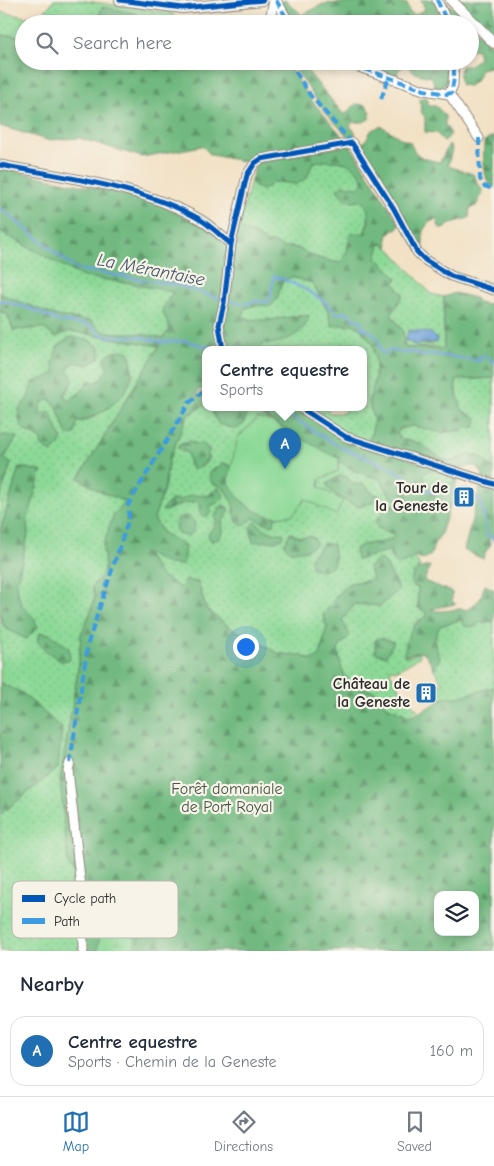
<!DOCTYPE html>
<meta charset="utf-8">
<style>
:root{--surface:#fff;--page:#f6f6f7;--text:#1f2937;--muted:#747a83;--line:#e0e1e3;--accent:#1f6fb2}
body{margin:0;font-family:"Comic Neue",sans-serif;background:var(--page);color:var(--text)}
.controls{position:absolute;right:15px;bottom:15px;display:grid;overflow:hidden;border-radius:10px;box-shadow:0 2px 8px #0003}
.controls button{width:45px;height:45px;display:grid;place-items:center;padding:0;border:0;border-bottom:1px solid var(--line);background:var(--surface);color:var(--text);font:25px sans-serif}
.you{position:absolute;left:245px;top:646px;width:18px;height:18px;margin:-12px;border:4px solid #fff;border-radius:50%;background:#1a73e8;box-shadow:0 0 0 8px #1a73e833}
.badge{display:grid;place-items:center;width:32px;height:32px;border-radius:50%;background:var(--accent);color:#fff;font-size:16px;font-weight:700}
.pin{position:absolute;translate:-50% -41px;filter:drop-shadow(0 1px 2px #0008)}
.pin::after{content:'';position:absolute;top:26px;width:18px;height:15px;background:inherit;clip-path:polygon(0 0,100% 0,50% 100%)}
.popup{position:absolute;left:202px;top:346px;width:165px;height:65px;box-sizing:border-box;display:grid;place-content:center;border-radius:10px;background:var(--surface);filter:drop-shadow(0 1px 4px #0005);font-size:16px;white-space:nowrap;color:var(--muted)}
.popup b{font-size:19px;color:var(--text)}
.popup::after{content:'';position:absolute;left:50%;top:100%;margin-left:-10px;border:10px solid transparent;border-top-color:var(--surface)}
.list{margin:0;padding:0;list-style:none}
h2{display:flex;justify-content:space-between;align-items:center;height:65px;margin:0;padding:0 20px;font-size:21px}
h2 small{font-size:16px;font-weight:400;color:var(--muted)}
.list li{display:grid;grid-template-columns:32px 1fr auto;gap:15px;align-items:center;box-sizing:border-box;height:70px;margin:0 10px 10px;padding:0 10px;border:1px solid var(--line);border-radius:15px}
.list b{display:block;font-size:19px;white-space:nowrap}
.list p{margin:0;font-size:16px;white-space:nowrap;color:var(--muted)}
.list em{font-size:16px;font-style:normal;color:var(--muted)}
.icon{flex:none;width:28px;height:28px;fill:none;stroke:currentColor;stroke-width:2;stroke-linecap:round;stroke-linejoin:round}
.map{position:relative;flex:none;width:494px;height:951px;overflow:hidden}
.search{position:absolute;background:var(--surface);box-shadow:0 2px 8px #0003;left:15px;right:15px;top:15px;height:55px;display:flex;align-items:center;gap:12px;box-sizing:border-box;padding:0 18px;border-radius:28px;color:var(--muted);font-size:19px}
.sheet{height:145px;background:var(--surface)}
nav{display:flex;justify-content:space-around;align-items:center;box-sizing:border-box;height:70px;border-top:1px solid var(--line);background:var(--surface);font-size:14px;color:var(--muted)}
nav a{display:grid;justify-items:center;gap:2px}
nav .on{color:var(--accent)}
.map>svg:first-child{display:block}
.green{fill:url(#green-dots);stroke:#5c8261;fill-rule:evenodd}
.forest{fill:url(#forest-firs);stroke:#4e7256;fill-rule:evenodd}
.wetland{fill:url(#wetland-marsh);stroke:#5c8261}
.pitch{fill:#8cd997;stroke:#5c8261}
.water{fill:url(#water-waves);stroke:#4c6682}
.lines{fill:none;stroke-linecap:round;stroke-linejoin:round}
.stream{stroke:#6ea2da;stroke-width:2.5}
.minor-casing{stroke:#8e8678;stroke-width:11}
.tertiary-casing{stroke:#8e8678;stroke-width:12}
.minor{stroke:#fff;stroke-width:9}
.tertiary{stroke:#fff;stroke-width:10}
.quiet{stroke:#3d9ce1;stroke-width:4;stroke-dasharray:8 4;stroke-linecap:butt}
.cycleway-casing{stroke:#f7f3e8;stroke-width:8}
.cycleway{stroke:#0057b8;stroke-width:5}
.labels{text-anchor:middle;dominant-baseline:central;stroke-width:4.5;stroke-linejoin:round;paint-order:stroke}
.poi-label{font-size:16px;font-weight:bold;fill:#2b2b2b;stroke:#f7f3e8;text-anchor:end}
.park-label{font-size:16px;fill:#435646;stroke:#f7f3e8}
.water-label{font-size:18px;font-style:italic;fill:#425568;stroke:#f7f3e8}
.key{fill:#f7f3e8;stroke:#bab7af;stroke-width:1}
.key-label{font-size:14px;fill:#2b2b2b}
</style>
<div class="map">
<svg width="494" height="951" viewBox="0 0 494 951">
<defs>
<pattern id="green-dots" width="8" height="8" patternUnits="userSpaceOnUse" patternTransform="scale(1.25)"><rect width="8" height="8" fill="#8cd997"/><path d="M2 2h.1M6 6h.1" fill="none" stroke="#79ba82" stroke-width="1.8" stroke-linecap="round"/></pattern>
<pattern id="forest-firs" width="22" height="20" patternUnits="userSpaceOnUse" patternTransform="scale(1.25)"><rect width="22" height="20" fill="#71b980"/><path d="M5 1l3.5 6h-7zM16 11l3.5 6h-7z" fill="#5d9769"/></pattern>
<pattern id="wetland-marsh" width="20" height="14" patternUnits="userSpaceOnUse" patternTransform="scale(1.25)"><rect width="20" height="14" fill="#8cd997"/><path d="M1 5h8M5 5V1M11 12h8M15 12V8" fill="none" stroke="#79ba82"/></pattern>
<pattern id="water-waves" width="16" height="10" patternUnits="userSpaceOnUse" patternTransform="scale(1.25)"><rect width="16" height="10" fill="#6ea2da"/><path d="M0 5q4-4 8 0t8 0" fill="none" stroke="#5b84b1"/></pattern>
</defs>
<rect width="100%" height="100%" fill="#f7f3e8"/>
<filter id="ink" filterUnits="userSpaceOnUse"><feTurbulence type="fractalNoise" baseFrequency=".02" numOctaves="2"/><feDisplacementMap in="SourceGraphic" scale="10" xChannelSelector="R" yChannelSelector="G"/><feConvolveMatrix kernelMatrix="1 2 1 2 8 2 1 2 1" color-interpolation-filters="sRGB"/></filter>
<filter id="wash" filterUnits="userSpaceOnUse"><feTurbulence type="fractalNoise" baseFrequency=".0096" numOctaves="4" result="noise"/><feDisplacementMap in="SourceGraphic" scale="20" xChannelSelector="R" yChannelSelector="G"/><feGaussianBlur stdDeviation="1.12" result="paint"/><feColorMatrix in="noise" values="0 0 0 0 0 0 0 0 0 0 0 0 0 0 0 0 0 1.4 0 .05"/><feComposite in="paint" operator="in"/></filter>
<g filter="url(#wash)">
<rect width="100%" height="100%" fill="#f2e1c5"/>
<path class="green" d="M 54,0 L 79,0 L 172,13 L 178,24 L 138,24 L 138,14 L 100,13 L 101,24 L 24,24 L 24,37 L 0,35 L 0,12 L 38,19 Z
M 328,160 C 345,160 359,165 364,183 L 358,187 L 351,202 L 360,200 C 374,212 368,219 364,234 L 348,242 L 347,255 L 341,263 C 331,261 322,260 313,256 C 302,252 297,244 283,248 L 275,243 L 267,243 C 259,235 249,234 239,227 L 251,180 L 255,187 L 272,181 L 290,183 L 309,172 L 313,162 Z
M 0,230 L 6,235 L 130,283 L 173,292 L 162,310 L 170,328 L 164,338 L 141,334 L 104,332 L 91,321 L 56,316 L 0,294 Z
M 381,243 L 388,247 L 431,294 L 444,297 L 444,349 L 434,347 L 405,348 L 403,331 L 391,314 L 402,295 L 393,283 L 397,278 L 376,257 ZM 412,330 L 431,333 L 434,344 L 412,345 Z
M 291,277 L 312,283 L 332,319 L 347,326 L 352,323 L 359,327 L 373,344 L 376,365 L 374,385 L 369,401 L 374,422 L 369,444 L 352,437 L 303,408 L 326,408 L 330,413 L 345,413 L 344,408 L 364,408 L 364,350 L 355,350 L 352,347 L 342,348 L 343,350 L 258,350 L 265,343 L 289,338 L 300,315 C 282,319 260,323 243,317 L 245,308 L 277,299 L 282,282 Z
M 0,311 L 8,315 L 13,330 L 43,328 L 55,337 L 70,331 L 159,346 L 79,478 L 99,491 L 126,502 L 103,546 L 105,566 L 102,575 L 92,587 L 95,596 L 90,614 L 81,634 L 79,664 L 60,781 L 111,911 L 135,920 L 142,951 L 93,914 L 81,951 L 0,951 L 0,815 L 57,768 L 21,693 L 0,683 L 0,615 L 5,628 L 34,618 L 22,606 L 16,587 L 28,534 L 27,522 L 41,471 L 19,467 L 0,533 L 0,497 L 11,464 L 3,459 L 5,435 L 0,436 ZM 88,340 L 99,347 L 100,357 L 88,365 L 75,362 L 67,370 L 70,388 L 64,395 L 68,402 L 81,392 L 88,381 L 98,382 L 108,369 L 134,374 L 114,403 L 88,420 L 77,422 L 67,435 L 57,407 L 49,399 L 42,402 L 39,415 L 54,426 L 62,438 L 40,437 L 25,431 L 19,409 Z
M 494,378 L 494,469 L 478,455 C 469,458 456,464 447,461 C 429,455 422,440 401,440 L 397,433 C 410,416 444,438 465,429 C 469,428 474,422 477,419 L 462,410 L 455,387 L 457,380 Z
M 204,404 L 206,404 L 206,408 L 211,408 L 213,414 C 235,411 251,407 270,421 L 258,418 L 235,456 L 232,467 L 226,463 L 219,485 L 233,499 L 234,512 L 243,526 L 253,518 L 274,524 L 275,517 L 293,515 L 305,499 L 343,501 L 319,487 L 320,479 L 338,471 L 339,459 L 355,471 L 380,479 L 392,498 L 400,501 L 390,506 L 384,532 L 392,533 L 394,537 C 383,545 368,543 355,549 L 357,560 L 391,550 L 412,560 L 415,555 L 420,567 L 417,569 L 413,586 L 418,588 L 418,608 L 426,611 L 427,616 L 416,622 L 404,656 L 412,656 L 419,652 L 420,657 L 398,670 L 390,669 L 391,674 L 406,699 L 418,710 L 411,717 L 386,706 L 375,691 L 358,689 L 342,673 L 338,649 L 342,620 L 355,604 L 380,606 L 394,580 L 389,573 L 369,571 L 374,580 L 349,583 L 340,591 L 323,616 L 327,627 L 320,655 L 312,660 L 299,655 L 280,654 L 231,628 L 206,609 L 198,582 L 181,589 L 161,576 L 144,552 L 156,558 L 185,546 L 162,532 L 154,518 L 164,489 L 169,460 L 187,416 ZM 190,441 L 209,449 L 208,460 L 201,468 L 189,465 C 190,454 188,453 178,448 L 180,444 ZM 350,481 L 353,485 L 364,484 L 372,493 L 359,507 L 329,489 ZM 214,490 L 219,502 L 210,506 L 200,504 L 198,501 L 181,504 L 165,511 L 170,500 C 184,502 194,492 208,496 ZM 224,505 L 227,516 L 222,522 L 223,532 L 212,526 L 217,522 L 215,517 L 220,507 Z
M 430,469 L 455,478 L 454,483 L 433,487 L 426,483 L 423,475 Z
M 460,620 L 480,623 L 494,621 L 494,687 L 458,697 L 447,697 L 439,700 L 433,687 L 442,683 L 434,669 L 440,657 C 433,644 433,639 440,625 Z"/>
<path class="forest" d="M 285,0 L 302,15 L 323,4 L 390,0 L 407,4 L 409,12 L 415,15 L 425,9 L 421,0 L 433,0 L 444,24 L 294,24 L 281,3 Z
M 443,0 L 445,0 L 470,24 C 454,24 449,16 442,2 Z
M 458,0 L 494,0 L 494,39 C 483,28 469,9 458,0 Z
M 102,7 L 138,14 L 138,24 L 101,24 L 100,13 Z
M 470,24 L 494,48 L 494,66 L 481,69 L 477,79 L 469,86 L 461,85 L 459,75 L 461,66 L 470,66 L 479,58 L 477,50 L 470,49 Z
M 0,35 L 24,37 L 24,61 L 285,61 L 312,101 L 348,143 L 253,163 L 211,155 L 202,146 L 142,157 L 79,138 L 47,140 L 0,126 Z
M 290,61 L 299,61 L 344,115 L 356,104 L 366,105 L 371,112 L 369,119 L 363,122 L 353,122 L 350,126 L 355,131 L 355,136 L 351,139 L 327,115 Z
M 353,61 L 450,61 C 450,73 450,82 440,89 L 435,87 L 432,77 L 417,74 L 407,65 L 399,69 L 396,76 Z
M 425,97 L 428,99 L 428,106 L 436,106 L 445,116 L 445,125 L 451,134 L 444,142 L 437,133 L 425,132 L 425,117 L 421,112 L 420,99 Z
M 380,126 C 391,130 398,139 410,142 C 416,158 424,159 440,162 L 449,144 L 452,149 L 448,166 L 473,174 L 483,192 L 476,206 L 470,208 L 469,218 L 448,224 L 446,228 L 441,229 L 438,225 L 438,218 L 428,223 L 423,231 L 423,251 L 418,251 L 357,142 L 364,143 L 371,131 Z
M 494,136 L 494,188 C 481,180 484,155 484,141 Z
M 350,145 L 400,225 L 387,236 L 388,247 L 381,243 L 376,257 L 397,278 L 394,283 L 403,295 L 391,315 L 403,331 L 405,348 L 444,349 L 444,297 L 455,293 L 475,298 L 478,303 L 488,305 L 494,299 L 494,378 L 457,380 L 455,387 L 462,410 L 477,419 L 475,427 L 443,433 L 413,426 L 400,428 L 397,433 L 401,440 C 424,440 428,453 446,460 C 457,464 466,452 476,455 C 482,457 488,466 494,469 L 494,482 L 482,478 L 483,474 L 476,466 L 467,466 L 459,471 L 369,444 L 374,422 L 369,401 L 374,385 L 376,365 L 373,344 L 359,327 L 352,324 L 332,326 L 327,308 L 312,283 L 291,277 L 282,282 L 277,299 L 271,306 L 257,305 L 245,308 L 243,317 L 252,320 L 269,320 L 309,315 C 308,333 280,346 265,343 L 258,350 L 226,350 L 222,320 L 231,258 L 239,227 C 249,234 259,235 267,243 L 275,243 L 283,248 C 297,244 302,252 313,256 C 322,260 331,261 340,263 L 348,249 L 351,233 L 364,234 L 369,221 L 367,206 L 360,200 L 346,201 L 337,190 L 342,185 L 358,187 L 364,183 C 356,158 334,160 313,162 L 307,178 L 295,185 L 290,183 L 272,182 L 268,187 L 262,190 L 255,187 L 251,180 L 256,165 L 261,162 Z
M 0,168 L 151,200 L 204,226 L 228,242 L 222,350 L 206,350 L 206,388 L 200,390 L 192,398 L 206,390 L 206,404 L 187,416 L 169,460 L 164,489 L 154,518 L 162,532 L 185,546 L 183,565 L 168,564 L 144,553 L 161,576 L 181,588 L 186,580 L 198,582 L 206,609 L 231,628 L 280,654 L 299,655 L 312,660 L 320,655 L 327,627 L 323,616 L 340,591 L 349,583 L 373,580 L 369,567 L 380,559 L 385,562 L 399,590 L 380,606 L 355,604 L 342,620 L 350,635 L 338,649 C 342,676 345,687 375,691 L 386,706 L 411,717 L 447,697 L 458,697 L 494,687 L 494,951 L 81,951 L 93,914 L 100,910 L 134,921 L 140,943 L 135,920 L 111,911 L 101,904 L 86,890 L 68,864 L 60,781 L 79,664 L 81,634 L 90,614 L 95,597 L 92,587 L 102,575 L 105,566 L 103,546 L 113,516 L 126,502 L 97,490 L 79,478 L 159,346 L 70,331 L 55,337 L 43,328 L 13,330 L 8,315 L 0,311 L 0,294 L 56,316 L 91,321 L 104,332 L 141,334 L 163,338 L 170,328 L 162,310 L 173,292 L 130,283 L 83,277 L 6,235 L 0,230 ZM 438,895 L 475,895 L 475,932 L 438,932 Z
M 71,337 L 88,340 L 100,347 L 100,357 L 88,365 L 75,362 L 67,369 L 74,380 L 64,395 L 68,401 L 81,392 L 88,381 L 98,382 L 108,369 L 104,360 L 108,354 L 122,350 L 129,352 C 143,387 109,414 77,422 L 75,434 L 67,435 L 57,407 L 50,399 L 42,402 L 39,415 L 50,412 C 55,421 56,429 62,438 L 58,447 L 52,453 L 42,446 L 40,437 C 22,429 19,431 19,409 L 28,398 L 32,383 L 56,373 L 53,365 L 57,347 Z
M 211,408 L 297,408 L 343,437 L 459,475 L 441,534 L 434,544 L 431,555 L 422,560 L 415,555 L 412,560 L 398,565 L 389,555 L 391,550 L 357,560 L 355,549 C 366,540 382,546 394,537 L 392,533 L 378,528 L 375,522 L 384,510 L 400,501 L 392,498 L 380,479 L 355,471 L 259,413 L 247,409 L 244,424 L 236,429 L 218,424 ZM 430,469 L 455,478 L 454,483 L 433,487 L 426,483 L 423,476 Z
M 5,435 L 17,437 L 4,459 L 11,463 L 0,497 L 0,436 Z
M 190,441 L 196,444 L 202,443 L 209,449 C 208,461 204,467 192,470 L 187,452 L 178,448 L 180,444 Z
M 222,463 L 232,467 L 228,481 C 241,505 250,509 275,517 L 274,524 L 270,525 L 253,518 L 243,526 L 237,522 C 233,507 232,486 212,484 L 209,473 L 214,467 L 219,468 Z
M 19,467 L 41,471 L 27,522 L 28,534 L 16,587 L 22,606 L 34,618 L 38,627 L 26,639 L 5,628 L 0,615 L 0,533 Z
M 339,476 L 346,476 L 353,484 L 364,484 L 372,493 L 381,496 L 380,500 L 359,507 C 348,502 331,495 327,484 Z
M 482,481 L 494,486 L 494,538 L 488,539 L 491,545 L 486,551 L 483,559 L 464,550 Z
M 219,488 L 224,496 L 219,502 L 210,506 L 211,511 L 208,516 L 202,516 L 199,512 L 200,505 L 198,501 L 181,504 L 165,511 L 162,510 L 171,500 L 178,501 L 192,495 L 208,496 Z
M 224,505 L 230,510 L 222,522 L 223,532 L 219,539 L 211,541 L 208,534 L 217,522 L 215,517 L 220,507 Z
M175 526a10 10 0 1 1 20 0a10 10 0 1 1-20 0Z
M 255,522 L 268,531 L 284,534 L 283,538 L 275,541 L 253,542 L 250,527 Z
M 290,533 L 300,537 L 310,536 L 314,538 L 316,544 L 307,550 L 290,551 L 284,545 Z
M 324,543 L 333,545 L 335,559 L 332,567 L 319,571 L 311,567 L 310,558 Z
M 430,566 L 424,581 L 452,592 L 452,602 L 456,604 L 431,609 C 442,615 456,606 468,610 L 480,599 L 485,585 L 494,590 L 494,621 L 480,623 L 474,627 L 465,626 L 460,620 L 440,626 C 433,639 433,644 440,657 L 434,669 L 425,653 L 419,652 L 404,656 C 407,637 409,626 427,616 L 425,611 L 418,608 L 418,588 L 411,583 C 412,571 418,568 430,566 Z
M 40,633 L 50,634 L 69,648 L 70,660 L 60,661 L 45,650 L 37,641 Z
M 381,638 L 394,642 L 386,656 L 375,653 L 375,640 Z
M 0,683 L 21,692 L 62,728 L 58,768 L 0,815 Z"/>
<path class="wetland" d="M 116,915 L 131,921 L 135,929 L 135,951 L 98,951 L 98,944 L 107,918 Z"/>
<path class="pitch" d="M 258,418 L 270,421 L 339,459 L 338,471 L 320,479 L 319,487 L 343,501 L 336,515 L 305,499 L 293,515 C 262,521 242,507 228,481 L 238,437 Z"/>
<path class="water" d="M 412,330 L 431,333 L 437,339 L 437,342 L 417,345 L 406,341 L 408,331 Z"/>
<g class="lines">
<path class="stream" d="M 0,208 L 76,269 L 177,285 L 221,299
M 0,300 L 31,309 L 58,321 L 89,325 L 104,336 L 140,337 L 162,342 L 186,341 L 208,347 L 211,350
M 227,300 L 245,304 L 256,301 L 269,302 L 274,276 C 297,284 321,295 337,314 L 348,312 L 353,319 L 361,321 L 362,328 C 375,331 379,339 381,351 L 386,354 L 390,350 L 406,353 L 414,352 L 422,356 L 432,354 L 480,361 L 480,356 L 487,357 L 494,363
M 277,408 L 340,447 L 389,467 L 433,493 L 466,489 L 481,502 L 487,534 L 494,541"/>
</g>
</g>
<g filter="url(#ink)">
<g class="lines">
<g class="minor-casing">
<path id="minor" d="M 276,0 L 290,24
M 437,0 L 448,24
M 269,24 L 274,0
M 342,61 L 424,90 L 449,94
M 449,94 L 479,138
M 449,94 L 453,85 L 454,61
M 0,165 C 63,177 146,187 201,220 C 212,227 221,236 231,244
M 223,350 L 219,325 L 224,303 L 231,244 L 247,175 L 255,163 L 261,159 L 352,143 L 394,209 L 417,252 L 425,260 L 451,276 L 494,290
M 301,408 L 346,437 L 494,484
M 70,763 L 68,770 L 82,896 L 83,951"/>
</g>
<g class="tertiary-casing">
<path id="tertiary" d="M 120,0 L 183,8 L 263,0
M 451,0 L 494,43"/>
</g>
<use href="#minor" class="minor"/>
<use href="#tertiary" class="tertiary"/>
<path class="quiet" d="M 276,0 L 290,24
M 437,0 L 448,24
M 289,61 L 310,95 L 352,143
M 342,61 L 424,90 L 447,94 L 451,93 L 454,79 L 454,61
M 381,99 L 389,77
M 479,138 L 480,179 L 484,186 L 494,189
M 70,763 L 88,643 L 129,518 L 128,505 L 189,403 L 206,389"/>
<g class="cycleway-casing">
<path id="cycleway" d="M 120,0 L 183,8 L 263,0
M 0,165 C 63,177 146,187 201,220 C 212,227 221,236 231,244
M 223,350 L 219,325 L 224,303 L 231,244 L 247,175 L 255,163 L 261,159 L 352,143 L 394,209 L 417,252 L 425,260 L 451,276 L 494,290
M 301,408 L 346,437 L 494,484"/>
</g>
<use href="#cycleway" class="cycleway"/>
</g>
</g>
<defs>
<g id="building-square" transform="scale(1.125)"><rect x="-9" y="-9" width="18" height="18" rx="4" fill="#1f6fb2" stroke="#f7f3e8"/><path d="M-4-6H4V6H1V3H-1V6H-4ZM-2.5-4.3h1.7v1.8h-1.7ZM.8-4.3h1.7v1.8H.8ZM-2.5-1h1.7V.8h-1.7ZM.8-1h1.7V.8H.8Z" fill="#fff"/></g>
</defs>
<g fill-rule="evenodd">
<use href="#building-square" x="464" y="497"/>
<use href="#building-square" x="426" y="693"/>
</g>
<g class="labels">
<g class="poi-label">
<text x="448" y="488">Tour de<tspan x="448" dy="18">la Geneste</tspan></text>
<text x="410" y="684">Château de<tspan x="410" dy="18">la Geneste</tspan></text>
</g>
<g class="park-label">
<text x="227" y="789">Forêt domaniale<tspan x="227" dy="18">de Port Royal</tspan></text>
</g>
<g class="water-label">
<text transform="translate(151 270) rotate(11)">La Mérantaise</text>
</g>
</g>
<rect x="12" y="881" width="166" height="57" rx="8" class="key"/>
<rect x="22" y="895" width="23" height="7" fill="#0057b8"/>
<rect x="22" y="918" width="23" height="6" fill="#3d9ce1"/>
<g class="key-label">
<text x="54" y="903">Cycle path</text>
<text x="54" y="926">Path</text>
</g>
</svg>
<div class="controls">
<button><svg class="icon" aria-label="layers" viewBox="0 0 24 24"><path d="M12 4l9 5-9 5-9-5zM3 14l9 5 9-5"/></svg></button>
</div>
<div class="you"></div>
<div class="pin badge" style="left:285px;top:469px">A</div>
<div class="popup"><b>Centre equestre</b>Sports</div>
<div class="search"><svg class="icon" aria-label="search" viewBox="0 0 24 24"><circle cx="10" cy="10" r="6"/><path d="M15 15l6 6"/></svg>Search here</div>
</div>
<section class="sheet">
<h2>Nearby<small></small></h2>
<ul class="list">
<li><span class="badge">A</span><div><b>Centre equestre</b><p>Sports · Chemin de la Geneste</p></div><em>160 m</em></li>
</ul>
</section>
<nav>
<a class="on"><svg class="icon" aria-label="map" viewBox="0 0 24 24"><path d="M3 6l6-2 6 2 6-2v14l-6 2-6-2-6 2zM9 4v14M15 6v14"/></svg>Map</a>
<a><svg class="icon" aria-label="directions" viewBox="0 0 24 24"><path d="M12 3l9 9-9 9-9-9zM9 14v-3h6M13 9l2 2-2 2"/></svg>Directions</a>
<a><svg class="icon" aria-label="saved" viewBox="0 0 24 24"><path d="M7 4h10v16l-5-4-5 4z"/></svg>Saved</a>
</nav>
